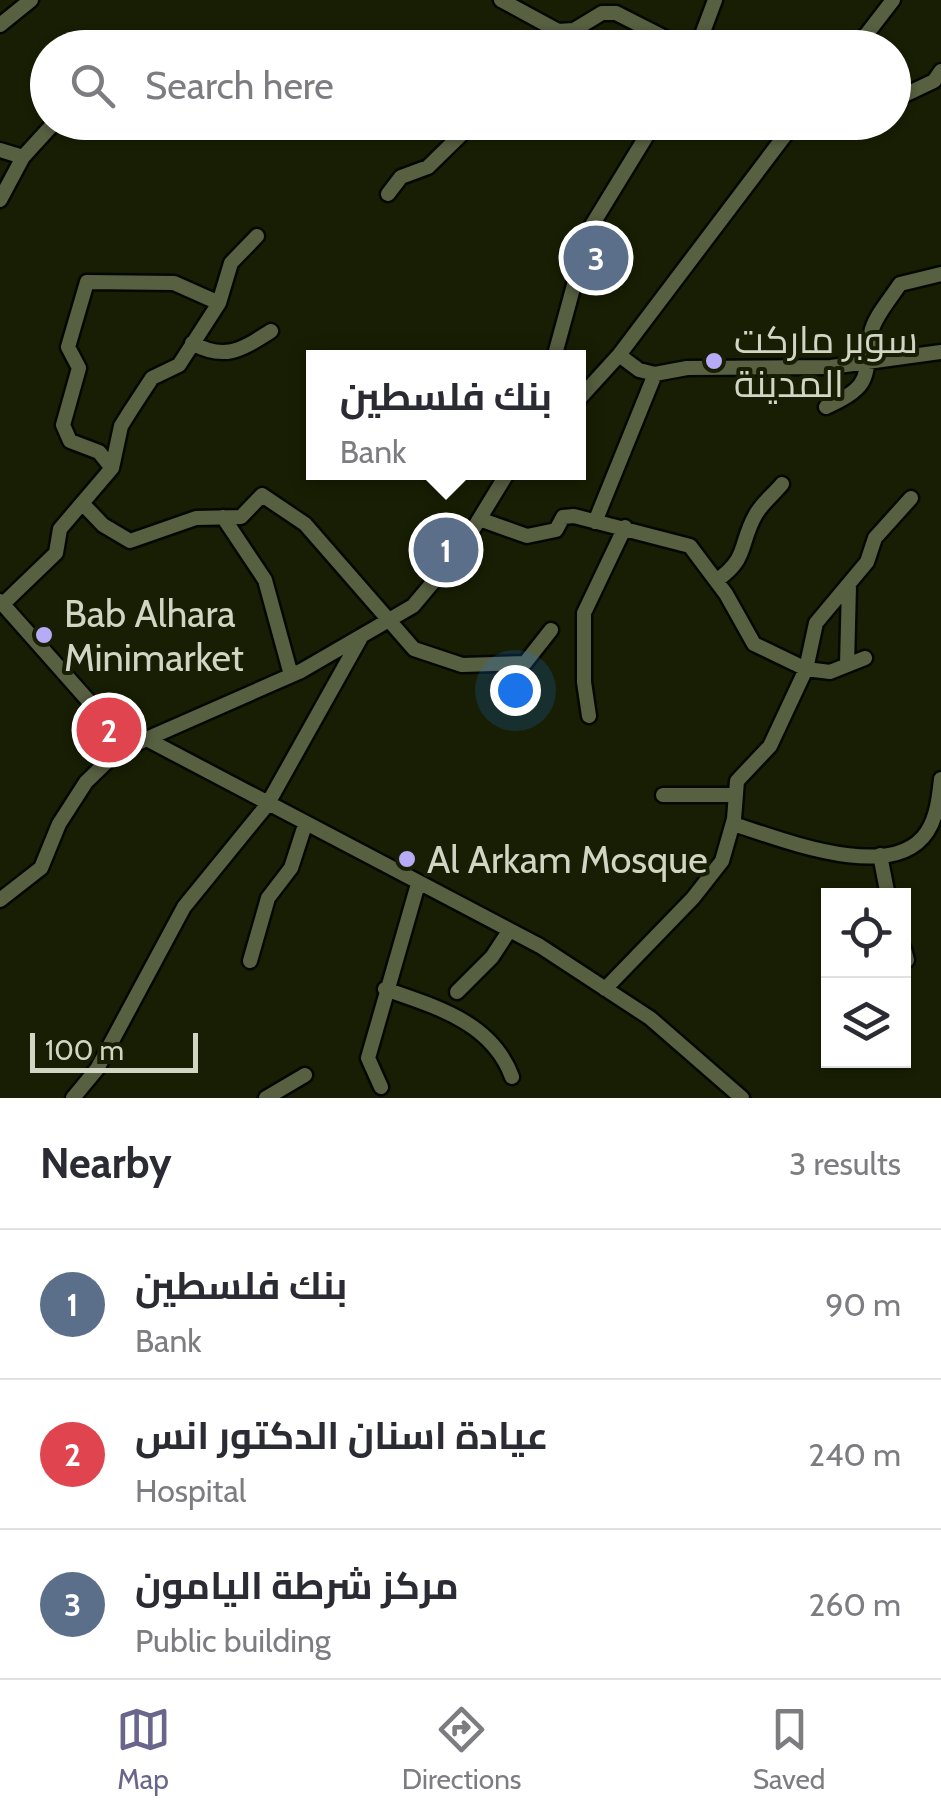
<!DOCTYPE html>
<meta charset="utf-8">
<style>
:root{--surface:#fff;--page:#f2f2f3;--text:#2b2b33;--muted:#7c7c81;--line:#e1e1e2;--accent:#6a658b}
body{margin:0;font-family:Cabin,Cairo,sans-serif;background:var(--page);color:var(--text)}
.controls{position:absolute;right:30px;bottom:30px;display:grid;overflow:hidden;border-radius:0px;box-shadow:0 2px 8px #0004}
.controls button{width:90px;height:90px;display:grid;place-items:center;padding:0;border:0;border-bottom:2px solid var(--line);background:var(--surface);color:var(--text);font:50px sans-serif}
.scale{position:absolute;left:30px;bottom:25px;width:168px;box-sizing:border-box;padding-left:10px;border:5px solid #d0d5c4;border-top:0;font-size:28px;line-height:35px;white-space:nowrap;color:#d0d5c4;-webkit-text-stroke:8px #181e03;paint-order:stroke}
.you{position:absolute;left:515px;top:690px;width:35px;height:35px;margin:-25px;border:8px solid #fff;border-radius:50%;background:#1a73e8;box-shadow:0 0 0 15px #1a73e833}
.badge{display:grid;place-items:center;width:65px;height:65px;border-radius:50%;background:var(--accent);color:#fff;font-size:32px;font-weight:700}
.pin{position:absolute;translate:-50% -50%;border:5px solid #fff;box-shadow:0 2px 10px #0006}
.popup{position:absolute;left:306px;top:350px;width:280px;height:130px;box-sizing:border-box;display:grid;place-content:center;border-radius:0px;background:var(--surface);filter:drop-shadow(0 2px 8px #0005);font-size:32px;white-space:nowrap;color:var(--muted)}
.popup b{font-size:38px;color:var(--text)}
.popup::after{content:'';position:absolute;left:50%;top:100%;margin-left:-20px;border:20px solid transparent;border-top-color:var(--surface)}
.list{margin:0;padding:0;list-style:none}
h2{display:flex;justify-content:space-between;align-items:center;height:130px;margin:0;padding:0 40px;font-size:42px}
h2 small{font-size:32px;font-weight:400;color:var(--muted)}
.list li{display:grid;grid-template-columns:65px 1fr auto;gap:30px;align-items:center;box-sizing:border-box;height:150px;padding:0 40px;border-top:2px solid var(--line)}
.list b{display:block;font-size:38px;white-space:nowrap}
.list p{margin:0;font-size:32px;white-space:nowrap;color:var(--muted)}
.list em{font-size:32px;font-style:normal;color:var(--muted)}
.icon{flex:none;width:55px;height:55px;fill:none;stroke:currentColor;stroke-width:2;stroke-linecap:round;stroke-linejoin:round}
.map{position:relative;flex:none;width:941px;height:1098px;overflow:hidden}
.search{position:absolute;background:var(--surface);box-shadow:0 2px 8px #0004;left:30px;right:30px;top:30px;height:110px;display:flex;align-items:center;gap:25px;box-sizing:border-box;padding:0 35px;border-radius:55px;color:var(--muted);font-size:38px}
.sheet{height:580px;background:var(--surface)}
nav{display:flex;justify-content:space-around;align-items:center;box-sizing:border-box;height:140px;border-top:2px solid var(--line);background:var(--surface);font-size:28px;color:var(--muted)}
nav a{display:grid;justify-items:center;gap:5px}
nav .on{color:var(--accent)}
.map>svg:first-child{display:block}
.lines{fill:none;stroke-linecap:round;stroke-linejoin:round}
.minor-casing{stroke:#050800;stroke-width:19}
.minor{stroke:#586042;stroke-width:14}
.poi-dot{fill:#b7abf7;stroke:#181e03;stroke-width:4}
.labels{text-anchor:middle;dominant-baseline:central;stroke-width:8;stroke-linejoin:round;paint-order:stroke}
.poi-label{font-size:38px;fill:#d0d5c4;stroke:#181e03;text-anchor:start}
</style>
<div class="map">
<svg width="941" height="1098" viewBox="0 0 941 1098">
<rect width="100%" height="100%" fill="#181e03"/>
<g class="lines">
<g class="minor-casing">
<path id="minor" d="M 501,0 L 558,31 L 574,30 L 602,13 L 616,13 L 685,48
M 0,25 L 31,0
M 697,48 L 715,0
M 856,48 L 893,0
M 894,100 L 934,81 L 941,71
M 619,122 L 651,128
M 0,150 L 23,157 L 0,200
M 23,157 L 55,122
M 388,194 L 401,177 L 428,167 L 474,122
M 219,303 L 231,263 L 257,236
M 192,343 C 225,361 241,350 271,331
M 619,355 L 639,370 L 655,374 L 687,368 L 831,367 L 941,352
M 554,358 L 589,230 L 655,122
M 578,400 L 619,355 L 795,122
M 826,407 C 874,386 864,376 871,333 C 874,317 891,298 900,284 L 941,274
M 82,503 L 103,525 L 130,541 L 196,518 L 241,517 L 262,495 L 305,524 L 414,649 L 462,665 L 525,663 L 551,630
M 223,517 L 265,580 L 291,675
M 482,520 L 527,536 L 556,530 L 563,517 L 574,516 L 690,546 L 726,594 L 754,644 L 806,669 L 816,623 L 867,562 L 875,538 L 911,498
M 595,522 L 655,374
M 717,580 C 749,558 739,543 756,514 C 763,502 774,494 782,484
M 0,601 L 101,715 L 540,946 L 650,1018 L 742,1098
M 3,604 L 56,553 L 60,529 L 112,468 L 121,426 L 131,410 L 152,378 L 179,365 L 219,303 L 174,283 L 87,282 L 68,347 L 79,368 L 63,425 L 70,441 L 99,452 L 112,468
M 847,665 L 849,585
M 589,716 L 584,682 L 584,613 L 625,527
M 663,795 L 735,795
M 733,824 C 779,838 892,885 927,832 C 937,817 939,797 941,779
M 880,855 L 888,896
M 0,900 L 41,868 L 59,824 L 86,782 L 117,752 L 301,671 L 413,606 L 461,549 L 508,472
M 904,949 L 907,960
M 250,961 L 268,898 L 291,868 L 305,825
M 385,989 C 436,1007 492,1022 512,1077
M 605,989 L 693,898 L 722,861 L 734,819 L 737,781 L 770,746 L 806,669 L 830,672 L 865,658
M 457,992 L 492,957 L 509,931
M 381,1087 L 368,1058 L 418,884
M 73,1098 L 97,1069 L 184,907 L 267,805 L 360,639
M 266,1098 L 305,1075"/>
</g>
<use href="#minor" class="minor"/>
</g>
<g class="poi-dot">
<circle cx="714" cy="361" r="10"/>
<circle cx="44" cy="635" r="10"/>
<circle cx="407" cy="859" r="10"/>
</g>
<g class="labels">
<g class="poi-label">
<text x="734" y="339">سوبر ماركت<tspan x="734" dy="44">المدينة</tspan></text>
<text x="64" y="613">Bab Alhara<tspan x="64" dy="44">Minimarket</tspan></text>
<text x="427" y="859">Al Arkam Mosque</text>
</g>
</g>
</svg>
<div class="controls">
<button><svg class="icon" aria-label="locate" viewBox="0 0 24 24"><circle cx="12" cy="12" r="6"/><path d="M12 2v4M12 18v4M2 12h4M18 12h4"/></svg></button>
<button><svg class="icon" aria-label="layers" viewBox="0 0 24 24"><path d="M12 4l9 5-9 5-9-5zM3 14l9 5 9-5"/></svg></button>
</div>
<div class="scale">100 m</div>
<div class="you"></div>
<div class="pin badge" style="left:446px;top:550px;background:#5c6f8a">1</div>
<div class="popup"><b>بنك فلسطين</b>Bank</div>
<div class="pin badge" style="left:109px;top:730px;background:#e0444e">2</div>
<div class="pin badge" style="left:596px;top:258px;background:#5c6f8a">3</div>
<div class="search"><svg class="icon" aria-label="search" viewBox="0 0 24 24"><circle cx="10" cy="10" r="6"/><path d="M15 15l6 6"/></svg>Search here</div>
</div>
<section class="sheet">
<h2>Nearby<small>3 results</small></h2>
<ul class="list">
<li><span class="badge" style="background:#5c6f8a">1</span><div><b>بنك فلسطين</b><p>Bank</p></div><em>90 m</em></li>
<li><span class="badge" style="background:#e0444e">2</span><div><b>عيادة اسنان الدكتور انس</b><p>Hospital</p></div><em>240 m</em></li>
<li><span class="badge" style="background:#5c6f8a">3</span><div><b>مركز شرطة اليامون</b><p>Public building</p></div><em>260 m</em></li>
</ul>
</section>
<nav>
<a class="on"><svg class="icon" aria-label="map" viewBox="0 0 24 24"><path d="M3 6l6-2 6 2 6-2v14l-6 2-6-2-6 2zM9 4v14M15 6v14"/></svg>Map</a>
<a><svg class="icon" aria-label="directions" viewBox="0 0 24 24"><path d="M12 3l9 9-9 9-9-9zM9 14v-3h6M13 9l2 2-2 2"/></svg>Directions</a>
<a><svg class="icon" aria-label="saved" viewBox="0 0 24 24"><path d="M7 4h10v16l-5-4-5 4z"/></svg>Saved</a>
</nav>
